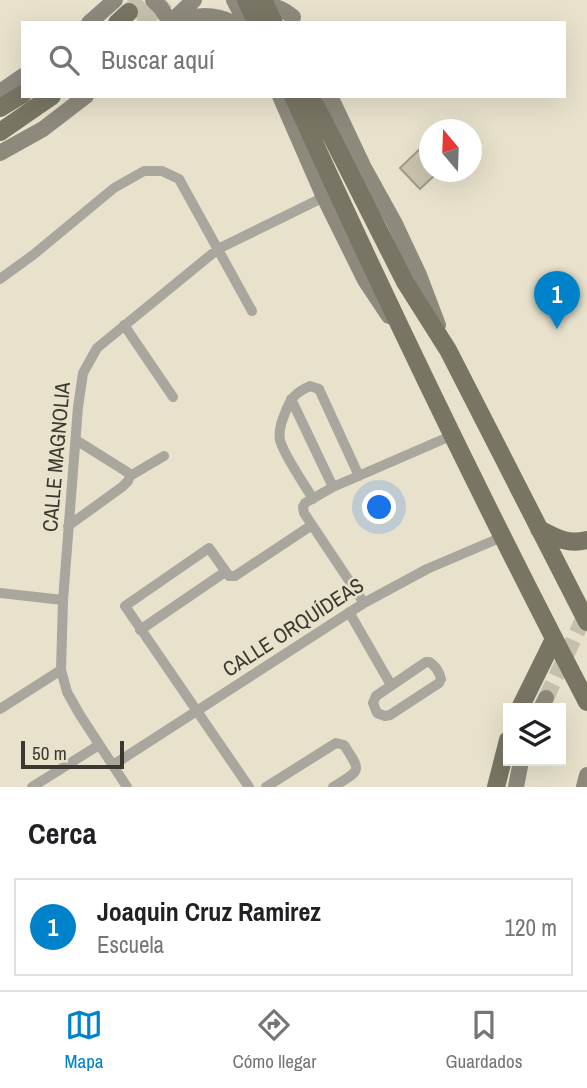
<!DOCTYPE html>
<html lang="es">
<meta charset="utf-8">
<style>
:root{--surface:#fff;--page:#f6f6f6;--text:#202124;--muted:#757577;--line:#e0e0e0;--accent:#0082ca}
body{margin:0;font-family:"Archivo Narrow",sans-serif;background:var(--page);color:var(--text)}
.controls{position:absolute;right:21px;bottom:21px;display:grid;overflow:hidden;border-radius:0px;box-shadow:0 7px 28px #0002}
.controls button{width:63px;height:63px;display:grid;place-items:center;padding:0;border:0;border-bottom:2px solid var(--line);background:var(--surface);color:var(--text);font:35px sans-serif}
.compass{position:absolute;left:419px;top:119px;width:63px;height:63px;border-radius:50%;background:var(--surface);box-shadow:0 7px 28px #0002;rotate:341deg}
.scale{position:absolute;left:21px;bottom:18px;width:103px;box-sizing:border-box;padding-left:7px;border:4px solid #3a3830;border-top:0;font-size:19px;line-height:24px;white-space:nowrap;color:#3a3830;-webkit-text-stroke:5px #e8e2cc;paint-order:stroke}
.you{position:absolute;left:380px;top:508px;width:24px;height:24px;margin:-18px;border:5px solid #fff;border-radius:50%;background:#1a73e8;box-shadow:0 0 0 10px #1a73e833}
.badge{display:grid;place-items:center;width:46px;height:46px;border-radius:50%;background:var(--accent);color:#fff;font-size:23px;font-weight:700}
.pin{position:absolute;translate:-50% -58px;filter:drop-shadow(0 2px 4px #0008)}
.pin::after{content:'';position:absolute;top:37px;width:24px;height:21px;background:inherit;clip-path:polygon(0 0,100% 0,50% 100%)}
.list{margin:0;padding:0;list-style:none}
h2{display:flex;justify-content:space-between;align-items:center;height:91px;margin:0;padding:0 28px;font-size:30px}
h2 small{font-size:23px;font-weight:400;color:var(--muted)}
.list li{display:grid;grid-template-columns:46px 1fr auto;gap:21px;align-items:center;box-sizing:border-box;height:98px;margin:0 14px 14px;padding:0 14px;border:2px solid var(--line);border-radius:0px}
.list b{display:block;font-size:26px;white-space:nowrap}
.list p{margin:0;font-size:23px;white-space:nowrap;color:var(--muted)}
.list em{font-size:23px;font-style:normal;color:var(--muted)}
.icon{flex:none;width:38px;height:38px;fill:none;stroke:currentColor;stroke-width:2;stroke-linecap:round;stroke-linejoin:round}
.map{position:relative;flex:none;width:587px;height:787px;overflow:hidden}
.search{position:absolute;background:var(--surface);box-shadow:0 7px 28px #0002;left:21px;right:21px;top:21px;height:77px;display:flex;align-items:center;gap:18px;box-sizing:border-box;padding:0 24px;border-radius:0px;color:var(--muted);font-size:26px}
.sheet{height:203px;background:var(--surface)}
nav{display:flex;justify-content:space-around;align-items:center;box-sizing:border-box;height:98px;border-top:2px solid var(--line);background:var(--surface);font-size:19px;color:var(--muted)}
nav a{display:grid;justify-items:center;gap:4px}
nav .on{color:var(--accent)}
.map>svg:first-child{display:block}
.building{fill:#c9c3ae;stroke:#a09b86;stroke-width:2}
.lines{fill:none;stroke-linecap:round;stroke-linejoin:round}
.secondary-tunnel{stroke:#c5c0ad;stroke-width:16;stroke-dasharray:16 8;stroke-linecap:butt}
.primary-tunnel{stroke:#c5c0ad;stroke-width:18;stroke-dasharray:18 9;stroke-linecap:butt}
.street{stroke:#a9a69d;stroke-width:10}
.secondary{stroke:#8d897c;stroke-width:16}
.primary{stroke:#797564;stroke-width:18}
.primary-bridge{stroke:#797564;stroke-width:18}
.labels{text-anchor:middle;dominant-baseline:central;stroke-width:5;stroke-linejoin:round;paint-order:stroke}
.street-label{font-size:21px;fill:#3a3830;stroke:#e8e2cc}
</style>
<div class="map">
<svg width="587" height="787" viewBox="0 0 587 787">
<rect width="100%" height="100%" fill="#e8e2cc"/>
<path class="building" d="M 430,139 L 430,172 L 438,172 L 420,189 L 400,168 Z"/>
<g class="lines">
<path class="secondary-tunnel" d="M 546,698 L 587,611"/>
<path class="primary-tunnel" d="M 129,12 L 142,0
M 140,23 L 166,0"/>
<path class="street" d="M 0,279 L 33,255 L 114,188 L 144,171 L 162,171 L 179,179 L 252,311
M 124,325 L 173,397
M 291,399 L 333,487
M 76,440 L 127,472 L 130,476
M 313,499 C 305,485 283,454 280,440 C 278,429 283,418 287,408 C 292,396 299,391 310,386 L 319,389 L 359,476
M 68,526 L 122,487 L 128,481 L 130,476 L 164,456
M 0,593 L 63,600
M 364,603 L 304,513 L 303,507 L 305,503 L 333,487 L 453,435
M 349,612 L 391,685
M 140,630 L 225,572
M 426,662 L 429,662 C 435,665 440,673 441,679 L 439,683 L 390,715 L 385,716 L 377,713 L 373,703 L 376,696 Z
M 0,709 L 61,670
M 113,765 L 364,603 L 427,569 L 502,537
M 32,787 L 99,745
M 127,787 L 80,715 L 67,692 L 61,670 L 63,600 L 78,407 L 83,373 L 97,348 L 218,249 L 324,197
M 249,787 L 125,606 L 209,548 L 229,576 L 235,576 L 312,525
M 266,787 L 336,743 L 344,745 C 362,772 361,770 333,787"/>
<path class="secondary" d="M 153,0 L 161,8 L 170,22
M 234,0 L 246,23
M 259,15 C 273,3 279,6 293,17
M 174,19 L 194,0
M 170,22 C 192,16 212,12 233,23
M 89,23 L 115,0
M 0,92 L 23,76
M 280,96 L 324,197 L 365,280 L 389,316
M 330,96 L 363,166 L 394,222 L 419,275 L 438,325
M 0,153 L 43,129 L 86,96
M 541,708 L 546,698
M 516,787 L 521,761
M 584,787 L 587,775"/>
<path class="primary" d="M 117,23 L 129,12
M 293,96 C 386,301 483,503 587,702
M 311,96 L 405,282 L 448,350 L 587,622
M 0,108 L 23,94
M 0,132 L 52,96
M 539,529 C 556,538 568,545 587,540
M 520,708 L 554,639
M 496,787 L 508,740"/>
<path class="primary-bridge" d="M 246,0 L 257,23
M 263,0 L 274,23"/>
</g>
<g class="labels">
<g class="street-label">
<text transform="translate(56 457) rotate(-85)">CALLE MAGNOLIA</text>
<text transform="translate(293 627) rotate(-33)">CALLE ORQUÍDEAS</text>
</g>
</g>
</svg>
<div class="controls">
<button><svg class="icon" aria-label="layers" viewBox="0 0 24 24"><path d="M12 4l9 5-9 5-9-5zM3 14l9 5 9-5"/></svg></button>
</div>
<svg class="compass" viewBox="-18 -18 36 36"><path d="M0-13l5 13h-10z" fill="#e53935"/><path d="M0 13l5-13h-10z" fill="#757577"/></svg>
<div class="scale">50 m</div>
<div class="you"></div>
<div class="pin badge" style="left:557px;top:329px">1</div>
<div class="search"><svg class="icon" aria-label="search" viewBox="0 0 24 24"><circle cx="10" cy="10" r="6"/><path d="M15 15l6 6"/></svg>Buscar aquí</div>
</div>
<section class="sheet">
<h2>Cerca<small></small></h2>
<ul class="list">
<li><span class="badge">1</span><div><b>Joaquin Cruz Ramirez</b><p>Escuela</p></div><em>120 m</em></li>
</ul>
</section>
<nav>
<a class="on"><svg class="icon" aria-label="map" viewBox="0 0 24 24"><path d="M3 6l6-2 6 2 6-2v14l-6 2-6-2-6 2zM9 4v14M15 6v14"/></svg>Mapa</a>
<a><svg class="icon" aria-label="directions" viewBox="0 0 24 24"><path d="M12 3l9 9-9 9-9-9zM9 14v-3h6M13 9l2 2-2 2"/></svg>Cómo llegar</a>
<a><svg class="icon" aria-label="saved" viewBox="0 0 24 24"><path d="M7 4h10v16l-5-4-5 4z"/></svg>Guardados</a>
</nav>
